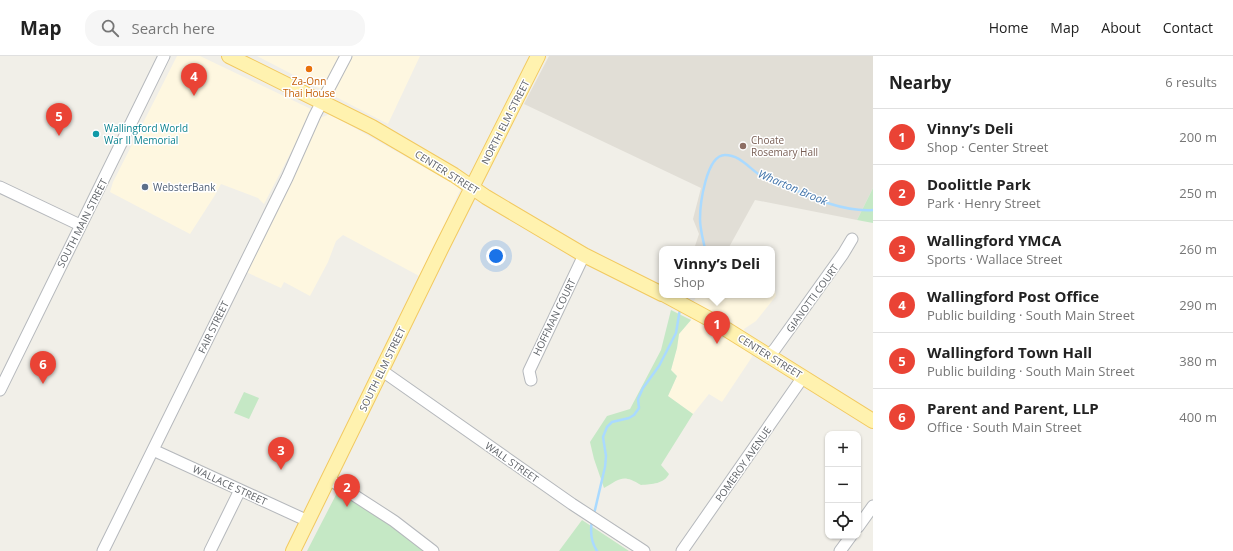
<!DOCTYPE html>
<meta charset="utf-8">
<style>
:root{--surface:#fff;--page:#f6f6f6;--text:#222;--muted:#767676;--line:#e0e0e0;--accent:#ea4335}
body{margin:0;font-family:"Open Sans",sans-serif;background:var(--page);color:var(--text)}
.controls{position:absolute;right:12px;bottom:12px;display:grid;overflow:hidden;border-radius:8px;box-shadow:0 1px 3px #0004}
.controls button{width:36px;height:36px;display:grid;place-items:center;padding:0;border:0;border-bottom:1px solid var(--line);background:var(--surface);color:var(--text);font:20px sans-serif}
.you{position:absolute;left:496px;top:200px;width:14px;height:14px;margin:-10px;border:3px solid #fff;border-radius:50%;background:#1a73e8;box-shadow:0 0 0 6px #1a73e833}
.badge{display:grid;place-items:center;width:26px;height:26px;border-radius:50%;background:var(--accent);color:#fff;font-size:13px;font-weight:700}
.pin{position:absolute;translate:-50% -33px;filter:drop-shadow(0 1px 2px #0008)}
.pin::after{content:'';position:absolute;top:21px;width:14px;height:12px;background:inherit;clip-path:polygon(0 0,100% 0,50% 100%)}
.popup{position:absolute;left:659px;top:190px;width:116px;height:52px;box-sizing:border-box;display:grid;place-content:center;border-radius:8px;background:var(--surface);filter:drop-shadow(0 1px 3px #0005);font-size:13px;white-space:nowrap;color:var(--muted)}
.popup b{font-size:15px;color:var(--text)}
.popup::after{content:'';position:absolute;left:50%;top:100%;margin-left:-8px;border:8px solid transparent;border-top-color:var(--surface)}
.list{margin:0;padding:0;list-style:none}
h2{display:flex;justify-content:space-between;align-items:center;height:52px;margin:0;padding:0 16px;font-size:17px}
h2 small{font-size:13px;font-weight:400;color:var(--muted)}
.list li{display:grid;grid-template-columns:26px 1fr auto;gap:12px;align-items:center;box-sizing:border-box;height:56px;padding:0 16px;border-top:1px solid var(--line)}
.list b{display:block;font-size:15px;white-space:nowrap}
.list p{margin:0;font-size:13px;white-space:nowrap;color:var(--muted)}
.list em{font-size:13px;font-style:normal;color:var(--muted)}
.icon{flex:none;width:22px;height:22px;fill:none;stroke:currentColor;stroke-width:2;stroke-linecap:round;stroke-linejoin:round}
.map{position:relative;flex:none;width:873px;height:495px;overflow:hidden}
header{display:flex;align-items:center;gap:24px;box-sizing:border-box;height:56px;padding:0 20px;background:var(--surface);border-bottom:1px solid var(--line)}
header strong{font-size:19px}
nav{display:flex;gap:22px;margin-inline-start:auto;font-size:14px}
.search{width:280px;height:36px;background:var(--page);display:flex;align-items:center;gap:10px;box-sizing:border-box;padding:0 14px;border-radius:16px;color:var(--muted);font-size:15px}
main{display:flex}
aside{flex:1;background:var(--surface)}
.map>svg:first-child{display:block}
.commercial{fill:#fef7e0}
.education{fill:#e1ded6}
.green{fill:#c5e8c5}
.lines{fill:none;stroke-linecap:round;stroke-linejoin:round}
.stream{stroke:#aadaff;stroke-width:2.5}
.minor-casing{stroke:#b5b8bc;stroke-width:13}
.major-casing{stroke:#f2c960;stroke-width:16}
.minor{stroke:#fff;stroke-width:11}
.major{stroke:#fff2af;stroke-width:14}
.food-dot{fill:#e8710a;stroke:#fff;stroke-width:1.5}
.culture-dot{fill:#0f9aa8;stroke:#fff;stroke-width:1.5}
.education-dot{fill:#8d6e63;stroke:#fff;stroke-width:1.5}
.service-dot{fill:#5c6f8a;stroke:#fff;stroke-width:1.5}
.labels{text-anchor:middle;dominant-baseline:central;stroke-width:3;stroke-linejoin:round;paint-order:stroke}
.food-label{font-size:10px;fill:#c56008;stroke:#fff}
.street-label{font-size:10px;fill:#5f6368;stroke:#fff}
.culture-label{font-size:10px;fill:#0d838f;stroke:#fff;text-anchor:start}
.education-label{font-size:10px;fill:#785e54;stroke:#fff;text-anchor:start}
.service-label{font-size:10px;fill:#4e5e75;stroke:#fff;text-anchor:start}
.water-label{font-size:11px;font-style:italic;fill:#4174aa;stroke:#fff}
</style>
<header>
<strong>Map</strong>
<div class="search"><svg class="icon" aria-label="search" viewBox="0 0 24 24"><circle cx="10" cy="10" r="6"/><path d="M15 15l6 6"/></svg>Search here</div>
<nav><a>Home</a><a>Map</a><a>About</a><a>Contact</a></nav>
</header>
<main>
<div class="map">
<svg width="873" height="495" viewBox="0 0 873 495">
<rect width="100%" height="100%" fill="#f1efe8"/>
<path class="commercial" d="M 177,0 L 200,0 L 313,54 L 264,148 L 258,142 L 221,128 L 215,139 L 190,178 L 110,136 L 113,126 Z
M 257,0 L 420,0 L 388,68 Z
M 330,58 L 461,132 L 421,221 L 343,179 L 336,185 L 328,206 L 310,240 L 284,226 L 281,232 L 246,216 L 320,62 Z
M 772,228 L 774,229 L 776,240 L 756,265 L 744,273 L 752,301 L 722,346 L 709,338 L 693,358 L 668,340 L 677,320 L 671,314 L 677,292 L 679,278 L 691,264 L 694,245 L 697,239 L 772,239 Z"/>
<path class="education" d="M 549,0 L 873,0 L 873,132 L 857,164 L 755,144 L 728,193 L 694,193 L 699,178 L 693,163 L 701,132 L 524,48 Z"/>
<path class="green" d="M 873,132 L 873,167 L 857,164 Z
M 671,254 L 691,264 L 679,278 L 677,292 L 671,314 L 677,320 L 668,340 L 693,358 L 661,409 L 669,418 C 664,428 652,428 641,429 C 623,418 621,422 604,432 L 594,403 L 590,386 L 607,360 L 630,353 L 661,294 Z
M 244,336 L 259,342 L 249,363 L 234,357 Z
M 339,433 L 413,484 L 427,495 L 307,495 Z
M 582,464 L 629,495 L 559,495 Z"/>
<g class="lines">
<path class="stream" d="M 705,193 C 703,183 700,173 700,163 C 700,149 706,99 725,99 C 741,99 750,114 763,121 C 771,125 781,128 789,131 C 815,143 844,156 873,154
M 594,458 L 605,411 L 606,400 L 603,381 L 607,371 L 612,366 L 629,362 L 634,359 L 639,352 L 638,343 L 643,332 L 659,310 L 676,277 L 680,253
M 592,465 C 590,476 591,486 597,495"/>
<g class="minor-casing">
<path id="minor" d="M 0,131 L 80,169
M 768,300 L 775,293 L 843,198 L 852,183
M 381,314 L 572,448 L 644,495
M 531,324 L 529,315 L 584,199
M 0,334 L 164,0
M 153,394 L 308,465
M 329,423 L 394,465 L 433,495
M 858,471 L 873,450
M 103,495 L 287,122 L 315,59 L 346,0
M 210,495 L 240,434
M 682,495 L 803,321
M 840,495 L 851,480"/>
</g>
<g class="major-casing">
<path id="major" d="M 229,0 L 372,71 L 454,119 L 486,141 L 584,199 L 662,238
M 665,239 L 713,265 L 873,365
M 293,495 L 441,193 L 538,0"/>
</g>
<use href="#minor" class="minor"/>
<use href="#major" class="major"/>
</g>
<circle class="food-dot" cx="309" cy="13" r="4"/>
<circle class="culture-dot" cx="96" cy="78" r="4"/>
<circle class="education-dot" cx="743" cy="90" r="4"/>
<circle class="service-dot" cx="145" cy="131" r="4"/>
<g class="labels">
<g class="food-label">
<text x="309" y="25">Za-Onn<tspan x="309" dy="12">Thai House</tspan></text>
</g>
<g class="street-label">
<text transform="translate(505 66) rotate(-63)">NORTH ELM STREET</text>
<text transform="translate(447 116) rotate(32)">CENTER STREET</text>
<text transform="translate(82 167) rotate(-63)">SOUTH MAIN STREET</text>
<text transform="translate(812 242) rotate(-54)">GIANOTTI COURT</text>
<text transform="translate(554 261) rotate(-64)">HOFFMAN COURT</text>
<text transform="translate(213 271) rotate(-64)">FAIR STREET</text>
<text transform="translate(770 300) rotate(32)">CENTER STREET</text>
<text transform="translate(382 313) rotate(-64)">SOUTH ELM STREET</text>
<text transform="translate(512 406) rotate(35)">WALL STREET</text>
<text transform="translate(743 408) rotate(-55)">POMEROY AVENUE</text>
<text transform="translate(230 429) rotate(25)">WALLACE STREET</text>
</g>
<g class="culture-label">
<text x="104" y="72">Wallingford World<tspan x="104" dy="12">War II Memorial</tspan></text>
</g>
<g class="education-label">
<text x="751" y="84">Choate<tspan x="751" dy="12">Rosemary Hall</tspan></text>
</g>
<g class="service-label">
<text x="153" y="131">WebsterBank</text>
</g>
<g class="water-label">
<text transform="translate(793 131) rotate(23)">Wharton Brook</text>
</g>
</g>
</svg>
<div class="controls">
<button>+</button>
<button>−</button>
<button><svg class="icon" aria-label="locate" viewBox="0 0 24 24"><circle cx="12" cy="12" r="6"/><path d="M12 2v4M12 18v4M2 12h4M18 12h4"/></svg></button>
</div>
<div class="you"></div>
<div class="pin badge" style="left:717px;top:288px">1</div>
<div class="popup"><b>Vinny’s Deli</b>Shop</div>
<div class="pin badge" style="left:347px;top:451px">2</div>
<div class="pin badge" style="left:281px;top:414px">3</div>
<div class="pin badge" style="left:194px;top:40px">4</div>
<div class="pin badge" style="left:59px;top:80px">5</div>
<div class="pin badge" style="left:43px;top:328px">6</div>
</div>
<aside>
<h2>Nearby<small>6 results</small></h2>
<ul class="list">
<li><span class="badge">1</span><div><b>Vinny’s Deli</b><p>Shop · Center Street</p></div><em>200 m</em></li>
<li><span class="badge">2</span><div><b>Doolittle Park</b><p>Park · Henry Street</p></div><em>250 m</em></li>
<li><span class="badge">3</span><div><b>Wallingford YMCA</b><p>Sports · Wallace Street</p></div><em>260 m</em></li>
<li><span class="badge">4</span><div><b>Wallingford Post Office</b><p>Public building · South Main Street</p></div><em>290 m</em></li>
<li><span class="badge">5</span><div><b>Wallingford Town Hall</b><p>Public building · South Main Street</p></div><em>380 m</em></li>
<li><span class="badge">6</span><div><b>Parent and Parent, LLP</b><p>Office · South Main Street</p></div><em>400 m</em></li>
</ul>
</aside>
</main>
